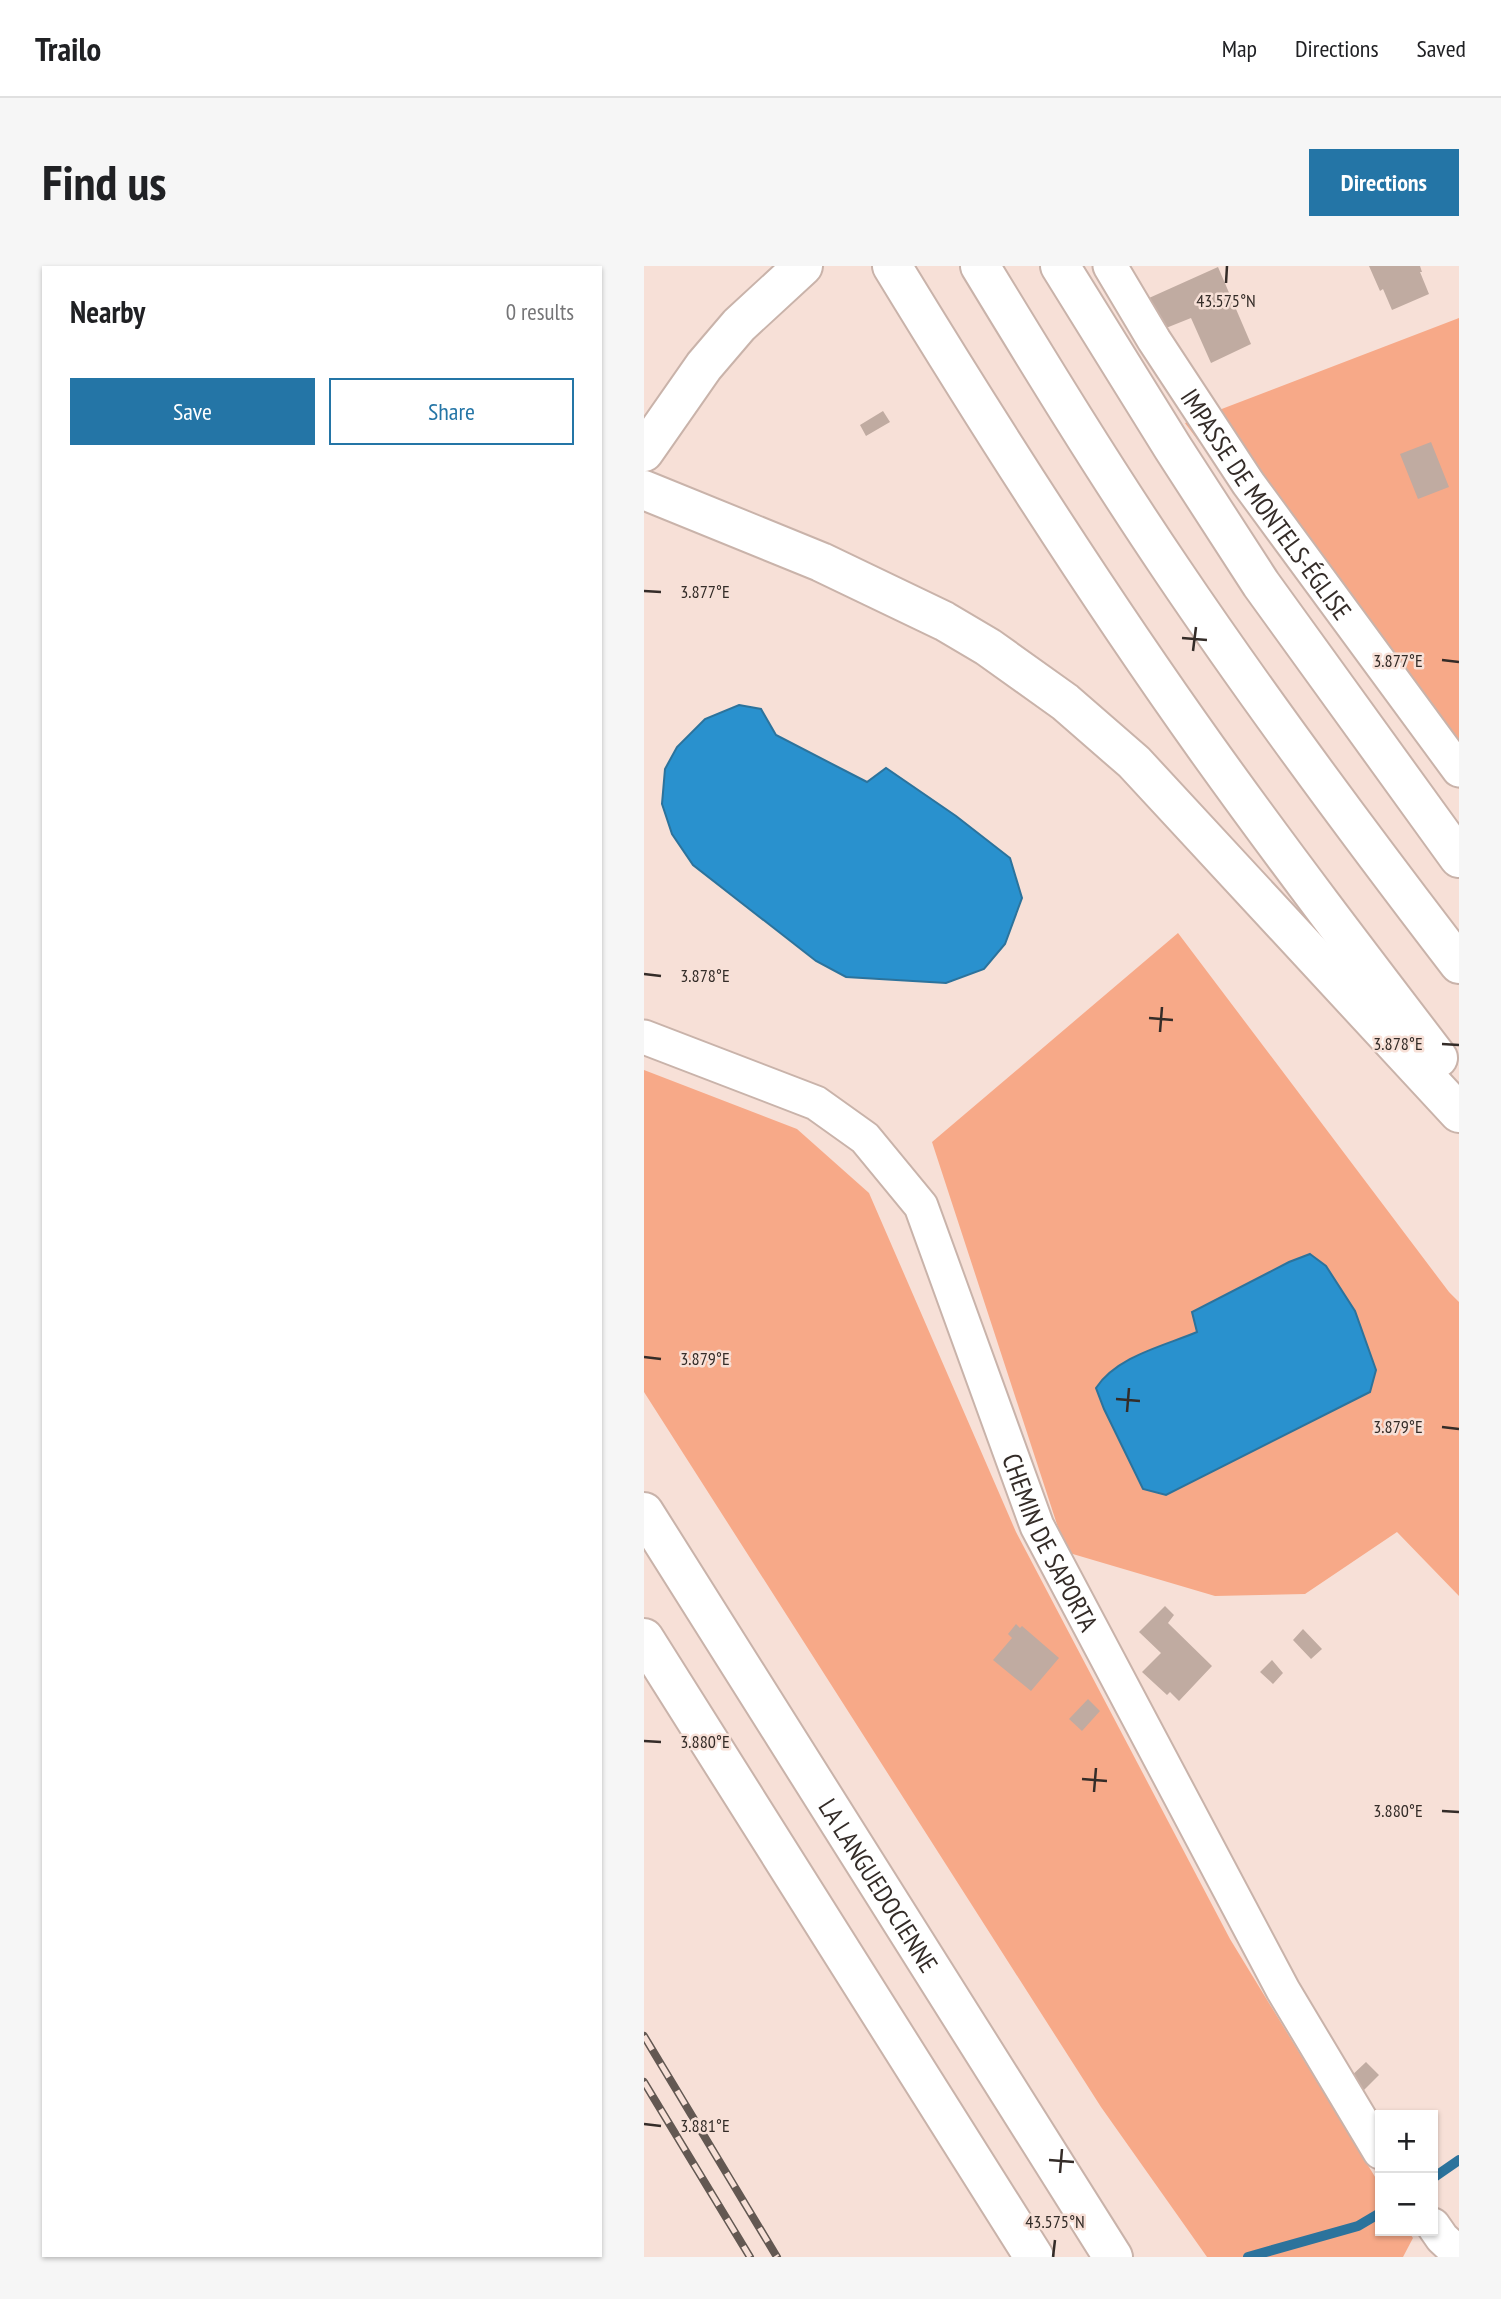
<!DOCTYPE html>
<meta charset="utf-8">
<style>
:root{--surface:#fff;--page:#f6f6f6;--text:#202124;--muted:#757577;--line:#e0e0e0;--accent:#2475a6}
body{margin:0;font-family:"PT Sans Narrow",sans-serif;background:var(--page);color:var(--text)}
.controls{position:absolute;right:21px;bottom:21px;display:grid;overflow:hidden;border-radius:0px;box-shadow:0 2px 5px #0004}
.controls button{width:63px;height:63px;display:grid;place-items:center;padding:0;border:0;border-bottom:2px solid var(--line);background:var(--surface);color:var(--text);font:35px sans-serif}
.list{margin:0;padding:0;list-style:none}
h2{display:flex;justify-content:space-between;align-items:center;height:91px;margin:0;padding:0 28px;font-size:30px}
h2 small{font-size:23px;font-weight:400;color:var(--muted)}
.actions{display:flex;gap:14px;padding:21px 28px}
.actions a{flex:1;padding:16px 0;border:2px solid var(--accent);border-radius:0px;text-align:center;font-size:24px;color:var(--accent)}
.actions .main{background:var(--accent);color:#fff}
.map{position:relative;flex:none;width:815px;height:1991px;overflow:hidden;border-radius:0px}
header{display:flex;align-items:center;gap:42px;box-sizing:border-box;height:98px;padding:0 35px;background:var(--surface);border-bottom:2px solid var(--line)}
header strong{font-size:33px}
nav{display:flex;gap:38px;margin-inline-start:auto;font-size:24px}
.intro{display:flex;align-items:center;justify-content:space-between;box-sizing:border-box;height:168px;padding:0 42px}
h1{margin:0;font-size:49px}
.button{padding:18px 32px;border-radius:0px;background:var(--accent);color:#fff;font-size:24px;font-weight:700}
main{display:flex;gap:42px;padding:0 42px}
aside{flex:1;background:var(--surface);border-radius:0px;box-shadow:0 2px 5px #0004}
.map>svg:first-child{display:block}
.green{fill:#f7a988}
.water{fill:#2991ce;stroke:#2c739c;stroke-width:2}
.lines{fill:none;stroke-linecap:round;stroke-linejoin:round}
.stream{stroke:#2c739c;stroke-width:10}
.building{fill:#c0aba1}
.minor-casing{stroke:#c9b3aa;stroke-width:37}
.major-casing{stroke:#c9b3aa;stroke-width:42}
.highway-casing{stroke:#c9b3aa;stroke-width:42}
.minor{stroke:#fff;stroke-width:33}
.major{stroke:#fff;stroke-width:38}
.highway{stroke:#fff;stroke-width:38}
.rail-casing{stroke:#635852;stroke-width:8}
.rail{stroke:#f7e0d7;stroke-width:5;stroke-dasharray:16;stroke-linecap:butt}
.ticks{fill:none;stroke:#342c28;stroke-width:2.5}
.labels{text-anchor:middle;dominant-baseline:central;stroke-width:5;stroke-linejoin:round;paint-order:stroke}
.street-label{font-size:26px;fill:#342c28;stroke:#f7e0d7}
.ticks-label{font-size:18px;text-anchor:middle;fill:#342c28;stroke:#f7e0d7;stroke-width:5;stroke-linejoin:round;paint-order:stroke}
</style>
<header>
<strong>Trailo</strong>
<nav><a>Map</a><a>Directions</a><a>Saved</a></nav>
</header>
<div class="intro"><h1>Find us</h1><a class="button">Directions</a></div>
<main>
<aside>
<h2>Nearby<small>0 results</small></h2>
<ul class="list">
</ul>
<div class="actions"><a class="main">Save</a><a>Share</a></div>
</aside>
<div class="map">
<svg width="815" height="1991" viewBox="0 0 815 1991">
<rect width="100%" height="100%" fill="#f7e0d7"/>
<path class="green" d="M 815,52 L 815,523 L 541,157 Z
M 534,667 L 805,1026 L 815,1036 L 815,1330 L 753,1266 L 661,1328 L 571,1330 L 422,1286 L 288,876 Z
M 0,804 L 153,863 L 225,927 L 372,1266 L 586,1673 L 736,1919 L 736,1965 L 764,1965 L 769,1972 L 759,1991 L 563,1991 L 457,1841 L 0,1126 Z"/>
<path class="water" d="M 95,439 L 117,443 L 132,469 L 223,516 L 242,502 L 312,550 L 366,592 L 378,632 L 361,678 L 340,703 L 302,717 L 202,711 L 172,695 L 49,599 L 28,568 L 18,538 L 21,503 L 33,481 L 61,453 Z
M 666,988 L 682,1000 L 711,1045 L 732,1104 L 726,1126 L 522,1229 L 499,1223 L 460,1143 L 452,1122 C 473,1090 520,1080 553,1066 L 548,1046 L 645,996 Z"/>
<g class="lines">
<path class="stream" d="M 789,1912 L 815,1894
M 604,1991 L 714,1960 L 736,1947"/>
</g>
<path class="building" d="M 725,0 L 776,0 L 778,6 L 776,6 L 785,28 L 748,44 L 739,23 L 736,25 Z
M 574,1 L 607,78 L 567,97 L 547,52 L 522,62 L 505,32 Z
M 239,145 L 246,156 L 222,170 L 216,159 Z
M 787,176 L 805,221 L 774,233 L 756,188 Z
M 521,1340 L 530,1349 L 524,1357 L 568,1400 L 535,1435 L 526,1426 L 523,1429 L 498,1406 L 517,1387 L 495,1366 Z
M 372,1358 L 376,1362 L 378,1360 L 415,1392 L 387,1425 L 349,1394 L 368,1372 L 364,1368 Z
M 659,1363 L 678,1383 L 667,1393 L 649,1374 Z
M 628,1394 L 639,1407 L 629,1418 L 616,1406 Z
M 444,1433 L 456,1445 L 438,1465 L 425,1453 Z
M 722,1796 L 735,1809 L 717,1827 L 703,1814 Z"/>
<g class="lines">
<g class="minor-casing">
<g id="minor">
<path id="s1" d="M 466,0 L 510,74 L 604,217 L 815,504"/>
<path id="s2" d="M 0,771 L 172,837 L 221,872 L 277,940 L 393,1260 L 639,1724 L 736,1886"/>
<path d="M 789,1959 L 798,1972 L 815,1988"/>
</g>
</g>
<g class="major-casing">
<path id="major" d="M 0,186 L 60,100 L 95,59 L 159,0"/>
</g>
<g class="highway-casing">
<g id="highway">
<path d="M 248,0 C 348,164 451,326 563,483 C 638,588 716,690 794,792"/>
<path d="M 336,0 C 398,102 461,205 528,304 C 619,439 716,569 815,698"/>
<path d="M 416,0 L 529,182 L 617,318 L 815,592"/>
<path d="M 0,224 L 177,296 L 300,355 L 344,381 L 421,436 L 490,496 L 815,847"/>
<path id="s3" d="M 0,1246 L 469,1991"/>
<path d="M 0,1372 L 390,1991"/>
</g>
</g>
<use href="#minor" class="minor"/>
<use href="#major" class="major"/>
<use href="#highway" class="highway"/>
<g class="rail-casing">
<path id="rail" d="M 0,1770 L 133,1991
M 0,1816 L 106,1991"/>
</g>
<use href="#rail" class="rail"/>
</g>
<path class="ticks" d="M 582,17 L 583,0M 0,325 L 17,326M 538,372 L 563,374M 549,385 L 552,361M 798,394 L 815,396M 0,708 L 17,710M 505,752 L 529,754M 516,766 L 518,741M 798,778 L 815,779M 0,1091 L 17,1093M 472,1133 L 496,1135M 483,1146 L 485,1122M 798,1161 L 815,1163M 0,1475 L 17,1476M 438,1513 L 463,1515M 450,1526 L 452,1502M 798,1545 L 815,1546M 0,1858 L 17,1860M 405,1894 L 430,1896M 416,1907 L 418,1883M 409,1991 L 411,1974"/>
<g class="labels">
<g class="street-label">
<text stroke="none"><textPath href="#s1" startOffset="285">IMPASSE DE MONTELS-ÉGLISE</textPath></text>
<text stroke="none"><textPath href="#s2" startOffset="693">CHEMIN DE SAPORTA</textPath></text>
<text stroke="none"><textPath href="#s3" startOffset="441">LA LANGUEDOCIENNE</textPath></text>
</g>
</g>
<g class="ticks-label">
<text x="582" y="41">43.575°N</text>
<text x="61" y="332">3.877°E</text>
<text x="754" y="401">3.877°E</text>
<text x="61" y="716">3.878°E</text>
<text x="754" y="784">3.878°E</text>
<text x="61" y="1099">3.879°E</text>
<text x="754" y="1167">3.879°E</text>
<text x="61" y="1482">3.880°E</text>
<text x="754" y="1551">3.880°E</text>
<text x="61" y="1866">3.881°E</text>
<text x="411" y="1962">43.575°N</text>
</g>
</svg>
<div class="controls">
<button>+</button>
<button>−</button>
</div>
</div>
</main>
